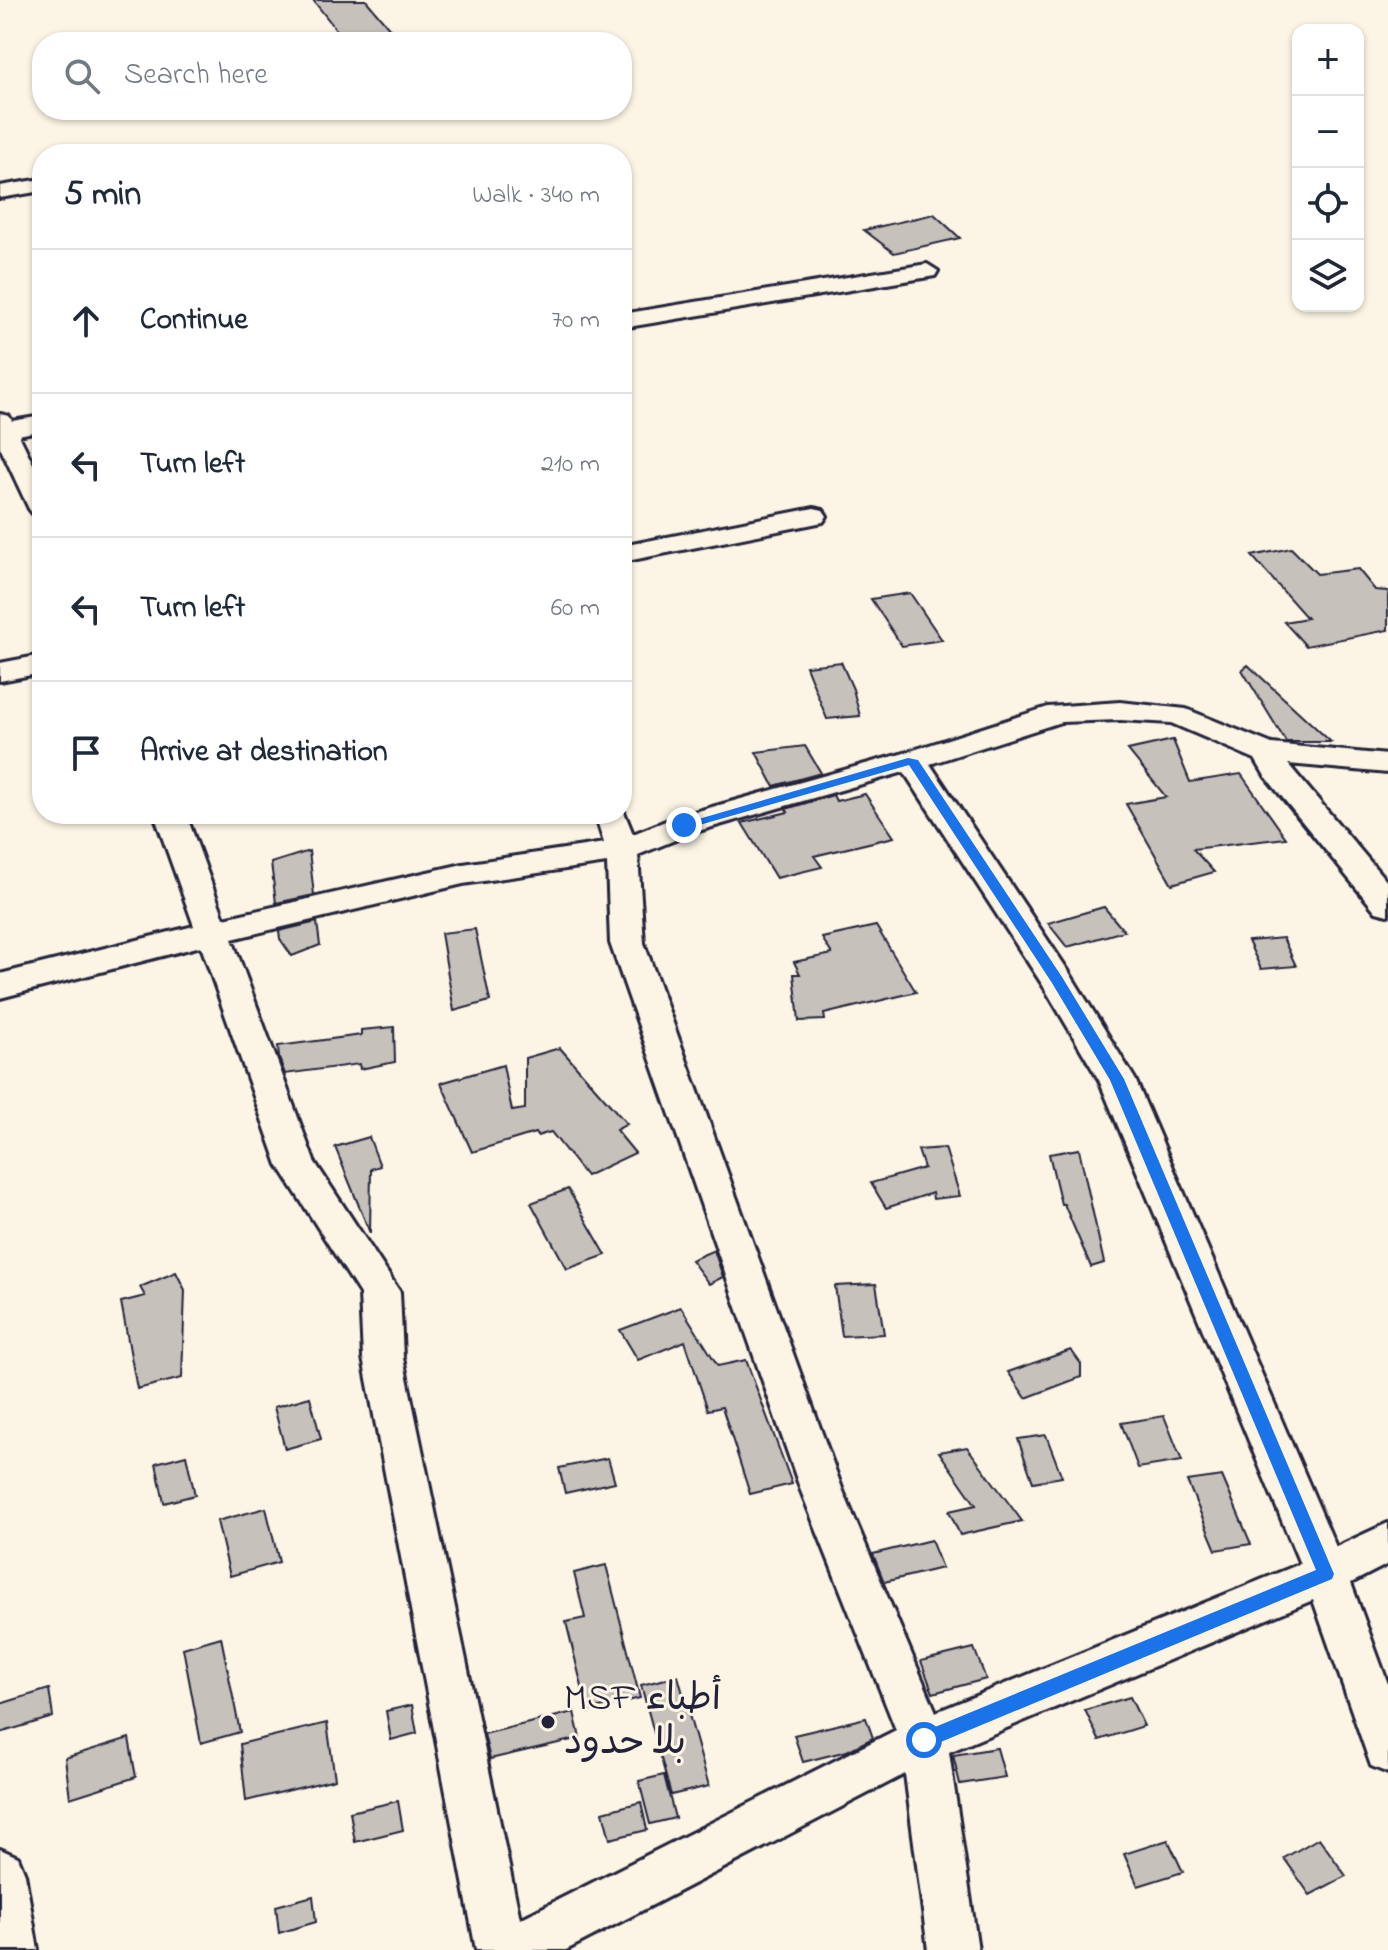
<!DOCTYPE html>
<meta charset="utf-8">
<style>
:root{--surface:#fff;--page:#f2f2f3;--text:#1f2937;--muted:#747a83;--line:#e0e1e3}
body{margin:0;font-family:"Indie Flower","Playpen Sans Arabic",sans-serif;background:var(--page);color:var(--text)}
.controls{position:absolute;right:24px;top:24px;display:grid;overflow:hidden;border-radius:16px;box-shadow:0 2px 6px #0004}
.controls button{width:72px;height:72px;display:grid;place-items:center;padding:0;border:0;border-bottom:2px solid var(--line);background:var(--surface);color:var(--text);font:40px sans-serif}
.stop{position:absolute;width:24px;height:24px;margin:-18px;border:6px solid #1a73e8;border-radius:50%;background:#fff}
.stop.end{background:#1a73e8;border-color:#fff;box-shadow:0 2px 8px #0008}
.list{margin:0;padding:0;list-style:none}
h2{display:flex;justify-content:space-between;align-items:center;height:104px;margin:0;padding:0 32px;font-size:34px}
h2 small{font-size:26px;font-weight:400;color:var(--muted)}
.list li{display:grid;grid-template-columns:52px 1fr auto;gap:24px;align-items:center;box-sizing:border-box;height:144px;padding:0 32px;border-top:2px solid var(--line)}
.list b{display:block;font-size:30px;white-space:nowrap}
.list em{font-size:26px;font-style:normal;color:var(--muted)}
.icon{flex:none;width:44px;height:44px;fill:none;stroke:currentColor;stroke-width:2;stroke-linecap:round;stroke-linejoin:round}
.map{position:relative;flex:none;width:1388px;height:1950px;overflow:hidden}
.search{position:absolute;background:var(--surface);box-shadow:0 2px 6px #0004;left:32px;top:32px;width:600px;height:88px;display:flex;align-items:center;gap:20px;box-sizing:border-box;padding:0 28px;border-radius:32px;color:var(--muted);font-size:30px}
.panel{position:absolute;background:var(--surface);box-shadow:0 2px 6px #0004;left:32px;top:144px;width:600px;height:680px;border-radius:32px}
.map>svg:first-child{display:block}
.building{fill:#c6c1bb;stroke:#22223b;stroke-width:2}
.lines{fill:none;stroke-linecap:round;stroke-linejoin:round}
.minor-casing{stroke:#22223b;stroke-width:6}
.minor{fill:#fcf5e5;fill-rule:evenodd}
.route{fill:#1a73e8}
.poi-dot{fill:#22223b;stroke:#fcf5e5;stroke-width:3}
.labels{text-anchor:middle;dominant-baseline:central;stroke-width:6;stroke-linejoin:round;paint-order:stroke}
.near-poi-label{font-size:38px;fill:#22223b;stroke:#fcf5e5;text-anchor:start}
</style>
<div class="map">
<svg width="1388" height="1950" viewBox="0 0 1388 1950">
<rect width="100%" height="100%" fill="#fcf5e5"/>
<filter id="ink" filterUnits="userSpaceOnUse"><feTurbulence type="fractalNoise" baseFrequency=".0125" numOctaves="2"/><feDisplacementMap in="SourceGraphic" scale="16" xChannelSelector="R" yChannelSelector="G"/><feConvolveMatrix kernelMatrix="1 2 1 2 8 2 1 2 1" color-interpolation-filters="sRGB"/></filter>
<g filter="url(#ink)">
<path class="building" d="M 313,0 L 366,0 L 396,36 L 346,42 Z
M 934,214 L 960,238 L 894,253 L 864,230 Z
M 1291,548 L 1317,574 L 1358,569 L 1375,590 L 1388,591 L 1388,630 L 1306,646 L 1284,622 L 1307,618 L 1252,556 Z
M 910,593 L 942,640 L 902,646 L 871,599 Z
M 841,662 L 853,689 L 860,716 L 827,719 L 806,666 Z
M 1248,665 L 1331,742 L 1286,742 L 1242,670 Z
M 1173,740 L 1190,782 L 1241,774 L 1286,838 L 1193,849 L 1214,872 L 1172,884 L 1126,804 L 1166,797 L 1128,750 Z
M 805,746 L 821,773 L 774,786 L 756,752 Z
M 865,794 L 894,837 L 814,856 L 822,867 L 776,878 L 742,823 L 788,812 L 786,809 L 833,795 L 836,801 Z
M 309,851 L 314,895 L 276,903 L 271,863 Z
M 1104,907 L 1124,931 L 1067,947 L 1048,923 Z
M 317,922 L 320,945 L 292,956 L 280,939 L 279,931 Z
M 876,926 L 916,992 L 824,1014 L 825,1020 L 799,1021 L 794,974 L 800,974 L 794,962 L 832,954 L 822,938 Z
M 475,929 L 490,1001 L 454,1011 L 441,933 Z
M 1283,938 L 1296,966 L 1261,969 L 1248,941 Z
M 394,1027 L 395,1062 L 360,1069 L 359,1064 L 285,1074 L 279,1058 L 278,1046 L 361,1035 L 361,1030 Z
M 560,1048 L 627,1124 L 616,1130 L 635,1153 L 586,1176 L 551,1132 L 537,1136 L 535,1133 L 472,1152 L 441,1083 L 503,1065 L 512,1111 L 525,1109 L 525,1058 Z
M 369,1137 L 380,1166 L 371,1169 L 370,1233 L 335,1147 Z
M 945,1148 L 960,1196 L 933,1199 L 932,1193 L 886,1208 L 871,1183 L 924,1168 L 918,1150 Z
M 1079,1149 L 1104,1263 L 1091,1267 L 1064,1204 L 1061,1204 L 1049,1154 Z
M 568,1189 L 606,1255 L 567,1269 L 531,1203 Z
M 714,1250 L 723,1277 L 709,1284 L 691,1260 Z
M 176,1272 L 185,1290 L 182,1378 L 137,1389 L 121,1302 L 145,1296 L 140,1287 Z
M 876,1284 L 884,1334 L 842,1336 L 835,1286 Z
M 681,1307 L 718,1366 L 746,1360 L 792,1484 L 750,1494 L 722,1407 L 708,1410 L 685,1341 L 638,1360 L 620,1330 Z
M 1071,1350 L 1081,1364 L 1081,1377 L 1026,1398 L 1008,1372 Z
M 310,1397 L 321,1439 L 285,1449 L 274,1407 Z
M 1164,1416 L 1182,1461 L 1138,1468 L 1121,1423 Z
M 1046,1435 L 1062,1477 L 1033,1482 L 1018,1439 Z
M 967,1447 L 1022,1521 L 960,1535 L 949,1511 L 976,1505 L 939,1452 Z
M 186,1455 L 195,1495 L 164,1503 L 156,1463 Z
M 608,1458 L 615,1482 L 565,1493 L 559,1468 Z
M 1222,1476 L 1251,1544 L 1216,1550 L 1187,1481 Z
M 266,1508 L 279,1562 L 230,1576 L 217,1521 Z
M 931,1540 L 942,1568 L 884,1582 L 873,1554 Z
M 606,1565 L 640,1698 L 588,1711 L 566,1622 L 585,1618 L 574,1573 Z
M 221,1637 L 240,1732 L 201,1743 L 183,1648 Z
M 974,1648 L 986,1679 L 933,1693 L 921,1661 Z
M 678,1676 L 709,1786 L 671,1795 L 641,1685 Z
M 49,1689 L 53,1717 L 0,1733 L 0,1704 Z
M 1130,1697 L 1144,1726 L 1099,1740 L 1085,1710 Z
M 412,1705 L 417,1733 L 391,1740 L 386,1711 Z
M 574,1712 L 580,1738 L 490,1759 L 484,1734 Z
M 866,1718 L 873,1738 L 847,1751 L 803,1762 L 794,1735 Z
M 327,1723 L 335,1779 L 246,1801 L 240,1744 Z
M 129,1738 L 136,1777 L 70,1798 L 65,1758 Z
M 997,1748 L 1005,1777 L 960,1784 L 953,1755 Z
M 664,1775 L 675,1818 L 650,1824 L 639,1781 Z
M 398,1801 L 403,1830 L 355,1842 L 350,1812 Z
M 641,1802 L 647,1830 L 610,1839 L 603,1812 Z
M 1319,1838 L 1346,1876 L 1310,1895 L 1284,1858 Z
M 1168,1840 L 1183,1872 L 1138,1886 L 1124,1854 Z
M 313,1896 L 316,1922 L 279,1933 L 276,1906 Z"/>
<g class="lines">
<g class="minor-casing">
<path id="minor" d="M 266,145 L 273,147 L 274,154 L 237,154 L 240,150 Z
M 42,179 L 42,191 L 0,198 L 0,186 Z
M 927,264 L 938,271 L 935,276 L 622,328 L 622,314 Z
M 0,414 L 9,416 L 12,421 L 42,416 L 42,430 L 19,435 L 42,482 L 42,517 L 33,514 L 29,509 L 0,447 Z
M 814,508 L 823,510 L 827,516 L 823,522 L 622,562 L 622,546 Z
M 42,655 L 42,673 L 0,681 L 0,663 Z
M 1120,702 L 1186,709 L 1272,744 L 1388,755 L 1388,773 L 1288,764 L 1388,883 L 1388,915 L 1376,912 L 1265,776 L 1255,759 L 1171,723 L 1120,720 L 1061,722 L 930,764 L 1069,972 L 1135,1079 L 1336,1547 L 1388,1523 L 1388,1564 L 1351,1583 L 1388,1684 L 1388,1773 L 1371,1766 L 1313,1600 L 949,1752 L 978,1950 L 928,1950 L 905,1774 L 566,1950 L 476,1950 L 363,1358 L 360,1294 L 278,1165 L 201,946 L 0,998 L 0,974 L 194,926 L 154,814 L 186,814 L 224,918 L 463,864 L 604,843 L 595,814 L 622,814 L 622,807 L 633,834 L 673,818 L 901,754 L 1048,707 ZM 904,772 L 1044,987 L 1099,1080 L 1300,1564 L 936,1712 L 843,1491 L 644,943 L 638,855 L 695,832 ZM 607,863 L 610,943 L 801,1491 L 896,1730 L 520,1919 L 403,1358 L 400,1292 L 314,1161 L 232,939 L 463,884 Z
M 0,1849 L 18,1857 L 25,1874 L 38,1950 L 0,1950 Z"/>
</g>
<use href="#minor" class="minor"/>
</g>
</g>
<path class="route" d="M 908,758 L 918,760 L 1062,977 L 1124,1079 L 1334,1574 L 1332,1579 L 924,1749 L 918,1746 L 915,1740 L 918,1734 L 1316,1570 L 1110,1080 L 1052,983 L 909,765 L 689,828 L 678,825 Z"/>
<circle class="poi-dot" cx="548" cy="1722" r="8"/>
<g class="labels">
<g class="near-poi-label">
<text x="564" y="1700">MSF أطباء<tspan x="564" dy="44">بلا حدود</tspan></text>
</g>
</g>
</svg>
<div class="controls">
<button>+</button>
<button>−</button>
<button><svg class="icon" aria-label="locate" viewBox="0 0 24 24"><circle cx="12" cy="12" r="6"/><path d="M12 2v4M12 18v4M2 12h4M18 12h4"/></svg></button>
<button><svg class="icon" aria-label="layers" viewBox="0 0 24 24"><path d="M12 4l9 5-9 5-9-5zM3 14l9 5 9-5"/></svg></button>
</div>
<div class="stop" style="left:924px;top:1740px"></div>
<div class="stop end" style="left:684px;top:825px"></div>
<div class="search"><svg class="icon" aria-label="search" viewBox="0 0 24 24"><circle cx="10" cy="10" r="6"/><path d="M15 15l6 6"/></svg>Search here</div>
<section class="panel">
<h2>5 min<small>Walk · 340 m</small></h2>
<ul class="list">
<li><svg class="icon" aria-label="ahead" viewBox="0 0 24 24"><path d="M12 20V5M6 11l6-6 6 6"/></svg><div><b>Continue</b></div><em>70 m</em></li>
<li><svg class="icon" aria-label="left" viewBox="0 0 24 24"><path d="M17 20v-9H6M10 6l-5 5 5 5"/></svg><div><b>Turn left</b></div><em>210 m</em></li>
<li><svg class="icon" aria-label="left" viewBox="0 0 24 24"><path d="M17 20v-9H6M10 6l-5 5 5 5"/></svg><div><b>Turn left</b></div><em>60 m</em></li>
<li><svg class="icon" aria-label="arrive" viewBox="0 0 24 24"><path d="M6 21V4h12l-3 4 3 4H6"/></svg><div><b>Arrive at destination</b></div></li>
</ul>
</section>
</div>
